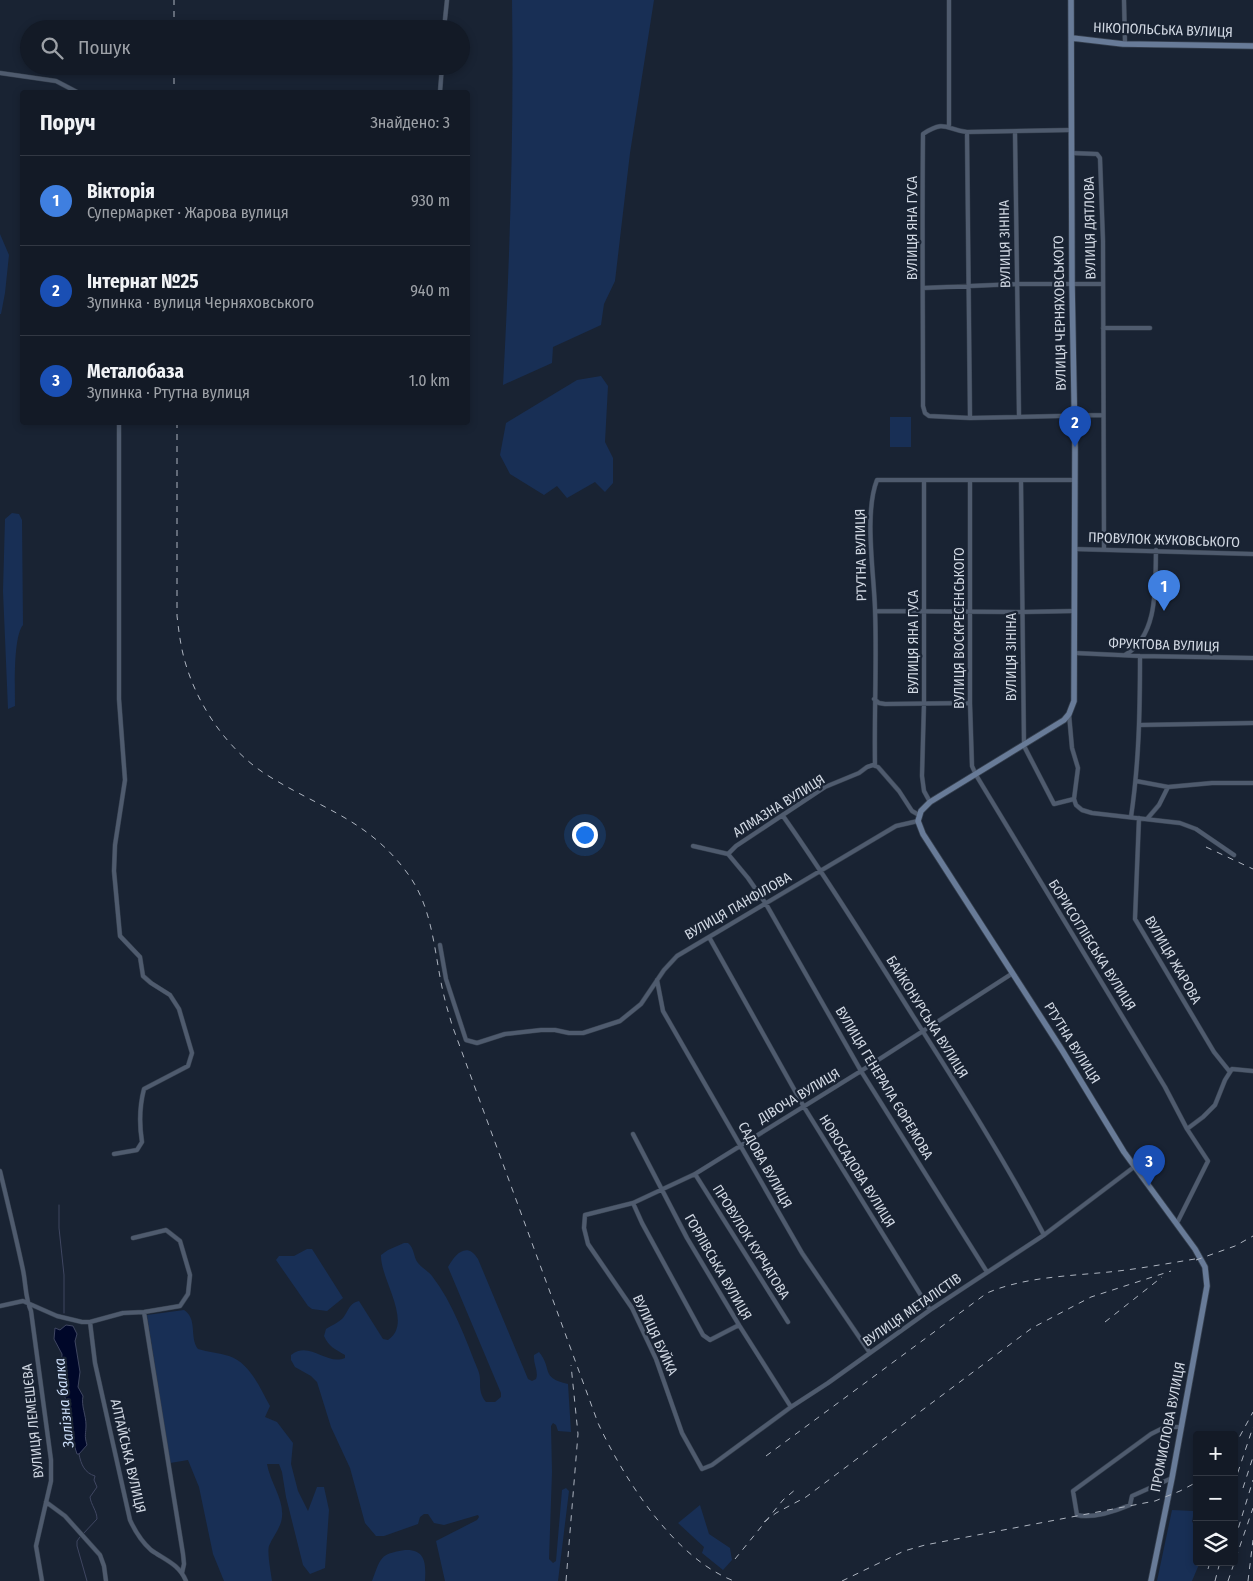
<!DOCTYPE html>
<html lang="uk">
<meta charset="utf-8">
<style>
:root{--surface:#131a26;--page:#202732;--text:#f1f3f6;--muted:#9da1a7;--line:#323843;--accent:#bebf42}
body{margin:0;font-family:"Fira Sans Condensed",sans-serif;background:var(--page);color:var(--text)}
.controls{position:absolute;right:15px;bottom:15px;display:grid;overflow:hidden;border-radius:5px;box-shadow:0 2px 8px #0003}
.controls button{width:45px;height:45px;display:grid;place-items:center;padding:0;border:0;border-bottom:1px solid var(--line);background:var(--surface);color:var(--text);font:25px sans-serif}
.you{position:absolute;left:584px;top:834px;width:18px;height:18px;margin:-12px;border:4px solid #fff;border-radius:50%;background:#1a73e8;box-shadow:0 0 0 8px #1a73e833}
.badge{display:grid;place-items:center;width:32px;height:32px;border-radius:50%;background:var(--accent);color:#fff;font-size:16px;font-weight:700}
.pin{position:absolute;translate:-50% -41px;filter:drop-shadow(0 1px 2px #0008)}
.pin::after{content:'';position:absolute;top:26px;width:18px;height:15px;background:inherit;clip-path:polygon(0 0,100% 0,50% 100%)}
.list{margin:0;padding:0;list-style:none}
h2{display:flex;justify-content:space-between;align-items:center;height:65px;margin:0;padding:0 20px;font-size:21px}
h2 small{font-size:16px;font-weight:400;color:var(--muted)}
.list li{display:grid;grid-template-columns:32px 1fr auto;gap:15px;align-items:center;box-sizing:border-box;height:90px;padding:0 20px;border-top:1px solid var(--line)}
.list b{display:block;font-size:19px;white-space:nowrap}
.list p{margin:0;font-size:16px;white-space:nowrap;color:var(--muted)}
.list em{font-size:16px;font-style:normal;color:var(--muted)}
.icon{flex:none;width:28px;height:28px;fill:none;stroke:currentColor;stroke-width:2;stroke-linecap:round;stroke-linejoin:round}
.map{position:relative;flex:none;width:1253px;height:1581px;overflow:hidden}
.search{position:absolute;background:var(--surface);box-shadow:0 2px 8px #0003;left:20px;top:20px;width:450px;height:55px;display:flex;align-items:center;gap:12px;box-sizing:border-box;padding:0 18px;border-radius:28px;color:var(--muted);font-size:19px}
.panel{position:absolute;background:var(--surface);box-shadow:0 2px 8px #0003;left:20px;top:90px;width:450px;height:335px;border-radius:5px}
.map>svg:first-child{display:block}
.green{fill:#182f55}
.water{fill:#000729;stroke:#3f4661}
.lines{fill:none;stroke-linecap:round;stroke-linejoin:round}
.stream{stroke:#3f4661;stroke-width:1}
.street-casing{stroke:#36404f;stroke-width:5}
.secondary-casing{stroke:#36404f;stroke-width:7}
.street{stroke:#4f5b6e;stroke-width:4}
.secondary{stroke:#687b98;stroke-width:5.5}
.rail{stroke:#adb4c0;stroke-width:1;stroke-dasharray:6 6;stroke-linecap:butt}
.labels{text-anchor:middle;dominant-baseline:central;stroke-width:4.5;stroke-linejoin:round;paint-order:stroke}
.street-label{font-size:14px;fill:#d1d8e3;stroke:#192333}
.water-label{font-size:15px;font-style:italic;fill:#cbddf8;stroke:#192333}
</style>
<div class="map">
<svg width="1253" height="1581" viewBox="0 0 1253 1581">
<rect width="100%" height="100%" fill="#192333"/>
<path class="green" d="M 512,0 L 654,0 L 630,153 L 615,281 L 604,304 L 601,325 L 553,347 L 552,363 L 503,385 C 510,256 514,129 512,0 Z
M 0,234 L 9,255 L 5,293 L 1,314 L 0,314 Z
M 601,376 L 608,386 L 605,442 L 613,458 L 613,483 L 605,492 L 595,482 L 567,498 L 557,486 L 544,495 L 510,474 L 500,455 L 506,423 L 577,380 Z
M 890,417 L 911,417 L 911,447 L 890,447 Z
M 12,513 L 19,514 L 22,520 L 23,625 C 13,637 15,688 15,706 L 8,709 L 3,591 L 5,519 Z
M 404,1243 L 408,1243 C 415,1249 413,1257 418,1263 C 422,1268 428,1271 432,1276 C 453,1303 465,1338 478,1370 C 483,1382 476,1389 486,1402 L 495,1402 L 501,1397 L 501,1393 L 448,1267 C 455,1254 467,1241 478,1259 L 528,1379 L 532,1381 L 536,1379 C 539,1372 533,1363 534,1355 L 539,1352 C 553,1369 540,1378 568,1384 L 571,1432 L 558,1431 L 556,1425 L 553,1423 L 551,1426 L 552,1472 L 549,1559 L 553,1563 L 556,1561 L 562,1490 L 566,1488 L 569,1491 L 558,1581 L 445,1581 L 436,1541 L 477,1520 L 479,1517 L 478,1515 L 444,1525 L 434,1523 L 428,1514 L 424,1514 L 420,1517 L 418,1524 L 384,1536 L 376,1536 L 365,1523 L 350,1468 L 331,1427 L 317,1382 L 311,1376 L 295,1367 L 291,1360 L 291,1355 C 310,1340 326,1366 345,1358 L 345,1355 C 335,1349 329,1347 324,1336 L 326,1329 C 331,1326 339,1322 343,1318 C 349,1310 349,1303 359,1301 L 383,1339 L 388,1340 C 414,1323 380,1279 381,1255 L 388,1250 Z
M 307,1249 L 312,1249 L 343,1298 L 327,1311 L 312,1309 L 308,1306 L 276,1260 L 279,1256 L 294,1256 Z
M 184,1310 C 198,1319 189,1337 198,1349 C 208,1352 219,1353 229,1356 C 250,1363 260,1388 270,1406 L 265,1417 L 277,1422 L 293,1443 L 291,1464 L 298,1491 L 308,1511 L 317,1487 L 324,1487 L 329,1510 L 325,1568 L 310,1574 L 303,1565 L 286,1497 L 282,1472 L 279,1464 L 267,1464 C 270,1482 284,1499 282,1517 C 281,1528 273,1536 269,1546 C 267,1553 271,1573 272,1581 L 224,1581 L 213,1554 L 199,1487 L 188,1460 L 170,1463 L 147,1315 Z
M 700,1505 L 709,1534 L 730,1548 L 732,1560 L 723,1570 L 702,1553 L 704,1547 L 678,1523 Z
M 1172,1510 L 1194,1511 L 1192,1522 L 1197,1526 L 1197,1562 L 1200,1562 L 1192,1581 L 1157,1581 Z
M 405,1550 C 426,1549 426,1564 425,1581 L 372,1581 C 381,1558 379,1554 405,1550 Z"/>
<path class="water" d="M 66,1325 L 73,1326 L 77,1334 L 75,1341 L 80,1372 L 78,1387 L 83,1396 C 81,1406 86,1415 86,1425 C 86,1434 84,1435 87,1445 L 79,1454 L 77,1454 L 71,1435 L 70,1423 L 67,1418 L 67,1403 L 61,1386 L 61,1383 L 58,1380 L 61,1376 L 62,1354 L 54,1339 L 55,1328 L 60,1330 Z"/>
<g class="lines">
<path class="stream" d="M 59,1205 L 59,1228 L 64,1275 L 64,1313
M 79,1454 C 81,1465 85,1473 95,1476 L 94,1480 L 97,1487 L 90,1497 C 91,1505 97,1511 97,1519 L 83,1534
M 80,1537 L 77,1541 L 77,1546 L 87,1581"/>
<g class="street-casing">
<path id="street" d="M 444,29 L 447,0
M 1123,44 L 1125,43 L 1124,0
M 0,73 L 56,81 L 77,92
M 440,92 L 442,66
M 949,125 L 949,0
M 1071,130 L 967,132 C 946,130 946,119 923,134 C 922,225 923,315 923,406 L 925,413 L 929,416 L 970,418 L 1103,415
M 967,132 L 970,418
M 1015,132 L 1019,416
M 1071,153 L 1097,154 L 1100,158 L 1103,241 L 1104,549
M 923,288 L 1017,284 L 1103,284
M 1103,328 L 1150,328
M 924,480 L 924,703 L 922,776 L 924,791 L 930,802
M 970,480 L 970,703 L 972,766 L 976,775 L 1165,1087 L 1187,1129 L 1208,1161 L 1177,1223
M 1021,480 L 1024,746 L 1054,804 L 1074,799
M 1074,549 L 1253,554
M 875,611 L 1022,612 L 1074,611
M 1075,653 L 1140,656 L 1253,658
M 1125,655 C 1159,635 1155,585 1156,550
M 874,699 L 879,703 L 885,704 L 970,703
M 1069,714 L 1072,748 L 1078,768 L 1074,799 L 1076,805 L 1082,810 L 1092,813 L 1180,823 L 1196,829 L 1234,855
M 1140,725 L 1253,723
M 875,766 C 874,714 877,661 875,609 C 874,573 864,513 877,480 L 1074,480
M 1136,781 L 1168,787 L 1212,783 L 1253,783
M 783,816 C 829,881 871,949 913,1016 C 959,1088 1004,1159 1044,1235
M 1131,817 C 1139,763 1140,711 1140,656
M 1139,818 L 1135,919 L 1214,1052 L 1230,1072
M 1147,819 L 1159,805 L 1168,787
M 693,846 L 728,854
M 728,854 L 748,878 L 766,904 L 861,1071 L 987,1272
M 728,854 L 736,846 L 825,787 L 859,773 L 867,767 L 873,765 L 878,767 L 899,791 L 912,811 L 919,815
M 709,937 L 804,1107 L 930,1310
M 440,945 L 446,979 L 466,1040 L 477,1043 L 505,1034 L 541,1030 L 555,1030 L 569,1033 L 583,1033 L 620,1021 L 641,1004 L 664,970 L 677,956 L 896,826 L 918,821
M 1013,973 L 861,1071 L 695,1174 L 633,1203 L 585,1215 L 584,1228 L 588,1244 L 632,1308 L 656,1359 L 682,1433 L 702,1469 L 712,1465 L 791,1407 L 828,1383 L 930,1310 L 1044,1235 L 1134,1167
M 657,980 L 663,1011 L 802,1253 L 870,1353
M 1187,1129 L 1203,1117 L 1215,1105 L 1225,1080 L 1232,1069 L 1253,1071
M 633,1134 L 687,1238 L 739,1325 L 791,1407
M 114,1154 L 137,1150 L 142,1142 C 139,1123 139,1108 144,1089 L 188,1066 L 192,1053 L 179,1009 L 170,995 L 151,983 L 143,976 L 140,957 L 120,936 L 114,871 L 115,845 L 125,780 L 119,699 L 119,422
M 0,1171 C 8,1204 16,1237 23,1270 C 26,1284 25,1298 31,1311 L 51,1460 L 51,1481 L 36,1546 L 42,1581
M 695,1174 L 788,1322
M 633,1203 L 642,1223 L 703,1335 L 710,1340 L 739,1325
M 0,1306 L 23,1301 L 57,1316 L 82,1322 L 90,1322 L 123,1313 L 144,1312 L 180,1306 L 188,1294 L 190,1275 L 180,1241 L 166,1230 L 133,1238
M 144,1312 L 183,1554 L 184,1564 L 182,1573
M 90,1322 L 95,1363 L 130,1520 C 135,1531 142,1542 151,1550 C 165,1560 179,1564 186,1581
M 1172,1478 L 1132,1496 L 1130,1505 C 1116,1511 1092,1519 1077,1515 L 1073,1491 L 1151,1434 L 1165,1427 L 1181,1427
M 46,1502 L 65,1516 L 100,1555 L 104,1566 L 106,1581"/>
</g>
<g class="secondary-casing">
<path id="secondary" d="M 1071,0 L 1072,285 L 1075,447 L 1074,701 L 1069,714 L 1064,720 L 930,802 L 921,811 L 918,821 L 923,834 L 1062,1050 L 1124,1152 L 1195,1249 L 1205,1267 L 1207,1286 L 1172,1478 L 1151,1581
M 1072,38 L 1123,44 L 1253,46"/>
</g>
<use href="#street" class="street"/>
<use href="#secondary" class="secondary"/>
<path class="rail" d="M 174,29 L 174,0
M 174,66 L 174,92
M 177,422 L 177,616 C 179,633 181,649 186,665 C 199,708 229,751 267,775 C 321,809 368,819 408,874 C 435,911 434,958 445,1000 C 447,1009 450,1017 452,1025 L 598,1423 C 624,1479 674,1558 734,1581
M 1206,847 L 1253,869
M 1196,1260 L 1235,1246 L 1253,1236
M 1105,1322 L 1162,1277
M 1234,1447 L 1253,1412
M 766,1456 L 987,1293 C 1024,1277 1069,1276 1109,1272 C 1139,1269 1170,1263 1201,1258
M 1234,1484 L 1253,1427
M 1243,1488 L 1253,1457
M 764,1522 L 776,1513 L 806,1497 L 1032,1328 L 1091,1297 L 1171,1271
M 1235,1539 L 1253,1480
M 735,1559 L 783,1500 L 796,1489
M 1208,1569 L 1210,1562
M 566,1581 L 578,1434 L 571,1365
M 842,1581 L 904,1551 L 925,1545 L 1155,1501 L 1180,1491 L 1197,1482
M 1215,1581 L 1220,1562
M 1228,1581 L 1253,1508
M 1248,1581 L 1253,1540"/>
</g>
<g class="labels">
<g class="street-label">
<text transform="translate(1163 30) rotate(2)">НІКОПОЛЬСЬКА ВУЛИЦЯ</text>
<text transform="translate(912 228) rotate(-90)">ВУЛИЦЯ ЯНА ГУСА</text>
<text transform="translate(1090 228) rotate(-91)">ВУЛИЦЯ ДЯТЛОВА</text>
<text transform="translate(1005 244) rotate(-91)">ВУЛИЦЯ ЗІНІНА</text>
<text transform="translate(1060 313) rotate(-91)">ВУЛИЦЯ ЧЕРНЯХОВСЬКОГО</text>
<text transform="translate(1164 540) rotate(2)">ПРОВУЛОК ЖУКОВСЬКОГО</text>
<text transform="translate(861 555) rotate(-91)">РТУТНА ВУЛИЦЯ</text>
<text transform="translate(959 628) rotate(-90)">ВУЛИЦЯ ВОСКРЕСЕНСЬКОГО</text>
<text transform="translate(913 642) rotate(-90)">ВУЛИЦЯ ЯНА ГУСА</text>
<text transform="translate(1164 645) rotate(2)">ФРУКТОВА ВУЛИЦЯ</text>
<text transform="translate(1011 657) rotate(-90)">ВУЛИЦЯ ЗІНІНА</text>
<text transform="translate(779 806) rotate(-32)">АЛМАЗНА ВУЛИЦЯ</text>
<text transform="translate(738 906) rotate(-30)">ВУЛИЦЯ ПАНФІЛОВА</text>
<text transform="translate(1092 945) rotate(58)">БОРИСОГЛІБСЬКА ВУЛИЦЯ</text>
<text transform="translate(1173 960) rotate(60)">ВУЛИЦЯ ЖАРОВА</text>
<text transform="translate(927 1017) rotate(58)">БАЙКОНУРСЬКА ВУЛИЦЯ</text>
<text transform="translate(1072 1043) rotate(58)">РТУТНА ВУЛИЦЯ</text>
<text transform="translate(884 1083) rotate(59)">ВУЛИЦЯ ГЕНЕРАЛА ЄФРЕМОВА</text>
<text transform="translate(799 1096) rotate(-31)">ДІВОЧА ВУЛИЦЯ</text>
<text transform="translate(765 1165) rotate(61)">САДОВА ВУЛИЦЯ</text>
<text transform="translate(857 1171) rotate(58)">НОВОСАДОВА ВУЛИЦЯ</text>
<text transform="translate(751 1242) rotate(58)">ПРОВУЛОК КУРЧАТОВА</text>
<text transform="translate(718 1267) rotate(60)">ГОРЛІВСЬКА ВУЛИЦЯ</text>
<text transform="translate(912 1310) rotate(-35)">ВУЛИЦЯ МЕТАЛІСТІВ</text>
<text transform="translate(655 1335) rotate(65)">ВУЛИЦЯ БУЙКА</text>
<text transform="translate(33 1421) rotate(-96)">ВУЛИЦЯ ЛЕМЕШЄВА</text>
<text transform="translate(1168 1427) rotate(-79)">ПРОМИСЛОВА ВУЛИЦЯ</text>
<text transform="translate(128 1456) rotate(77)">АЛТАЙСЬКА ВУЛИЦЯ</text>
</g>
<g class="water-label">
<text transform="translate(64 1403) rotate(-96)">Залізна балка</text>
</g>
</g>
</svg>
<div class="controls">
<button>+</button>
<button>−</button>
<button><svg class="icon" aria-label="layers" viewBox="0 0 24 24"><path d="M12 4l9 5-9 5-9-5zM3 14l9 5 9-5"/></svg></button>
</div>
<div class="you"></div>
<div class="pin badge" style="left:1164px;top:611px;background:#3f7fe0">1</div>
<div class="pin badge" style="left:1075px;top:447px;background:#1a4fb4">2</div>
<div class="pin badge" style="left:1149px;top:1186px;background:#1a4fb4">3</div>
<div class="search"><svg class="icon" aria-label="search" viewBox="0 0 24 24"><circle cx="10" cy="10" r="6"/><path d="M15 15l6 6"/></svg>Пошук</div>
<section class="panel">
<h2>Поруч<small>Знайдено: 3</small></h2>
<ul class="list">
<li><span class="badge" style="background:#3f7fe0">1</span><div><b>Вікторія</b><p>Супермаркет · Жарова вулиця</p></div><em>930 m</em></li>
<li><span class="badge" style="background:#1a4fb4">2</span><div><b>Інтернат №25</b><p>Зупинка · вулиця Черняховського</p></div><em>940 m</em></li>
<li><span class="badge" style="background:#1a4fb4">3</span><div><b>Металобаза</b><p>Зупинка · Ртутна вулиця</p></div><em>1.0 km</em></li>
</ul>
</section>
</div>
